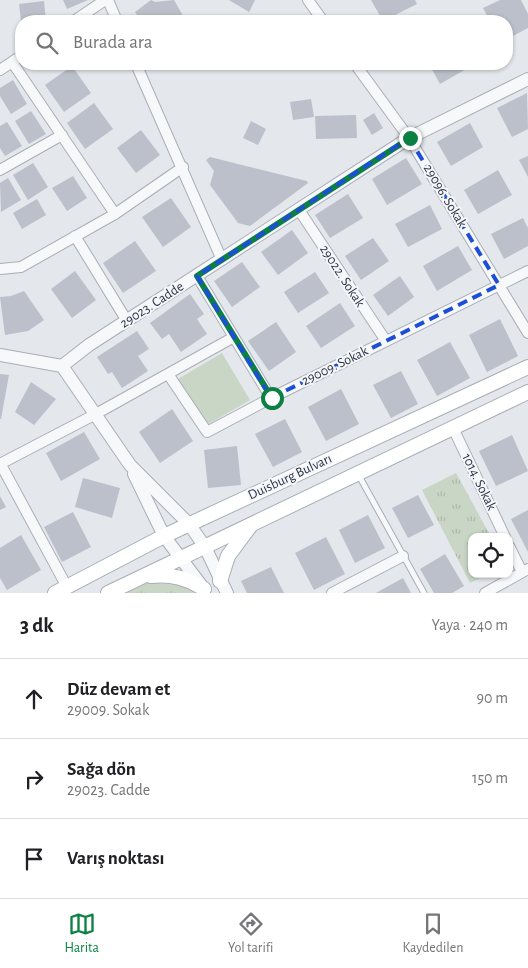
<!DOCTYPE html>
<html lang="tr">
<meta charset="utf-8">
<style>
:root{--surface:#fff;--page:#f2f2f2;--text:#202124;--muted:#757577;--line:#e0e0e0;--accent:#0b8043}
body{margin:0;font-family:"Alegreya Sans",sans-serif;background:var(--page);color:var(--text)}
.controls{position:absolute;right:15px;bottom:15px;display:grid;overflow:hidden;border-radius:10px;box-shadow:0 1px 4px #0004}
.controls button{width:45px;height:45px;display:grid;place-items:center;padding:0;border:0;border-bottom:1px solid var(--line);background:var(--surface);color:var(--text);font:25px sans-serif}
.stop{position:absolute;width:15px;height:15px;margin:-11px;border:4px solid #0b8043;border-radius:50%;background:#fff}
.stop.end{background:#0b8043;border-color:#fff;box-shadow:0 1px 5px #0008}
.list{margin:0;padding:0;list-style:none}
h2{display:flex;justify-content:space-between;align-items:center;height:65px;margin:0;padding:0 20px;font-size:21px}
h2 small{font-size:16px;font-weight:400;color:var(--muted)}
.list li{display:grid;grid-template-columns:32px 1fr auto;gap:15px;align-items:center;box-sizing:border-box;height:80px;padding:0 20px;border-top:1px solid var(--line)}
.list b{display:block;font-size:19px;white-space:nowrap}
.list p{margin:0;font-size:16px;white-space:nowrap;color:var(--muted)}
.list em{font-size:16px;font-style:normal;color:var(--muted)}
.icon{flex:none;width:28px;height:28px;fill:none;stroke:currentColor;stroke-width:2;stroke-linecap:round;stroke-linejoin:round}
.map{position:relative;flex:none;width:528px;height:593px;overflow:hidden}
.search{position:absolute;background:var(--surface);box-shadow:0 1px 4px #0004;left:15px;right:15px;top:15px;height:55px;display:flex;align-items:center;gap:12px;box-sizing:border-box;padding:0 18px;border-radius:20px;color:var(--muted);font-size:19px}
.sheet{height:305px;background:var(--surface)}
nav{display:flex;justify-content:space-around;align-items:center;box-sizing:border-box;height:70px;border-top:1px solid var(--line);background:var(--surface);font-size:14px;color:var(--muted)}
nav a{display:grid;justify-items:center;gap:2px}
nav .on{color:var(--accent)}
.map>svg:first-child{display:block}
.grass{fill:#c9d6c5}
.park{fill:url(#park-tufts)}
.building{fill:#bbc0ca}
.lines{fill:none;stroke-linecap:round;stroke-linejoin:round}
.service-casing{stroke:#a9aeb7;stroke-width:7}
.minor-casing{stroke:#a9aeb7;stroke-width:12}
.tertiary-casing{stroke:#a9aeb7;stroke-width:14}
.secondary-casing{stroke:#a9aeb7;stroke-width:16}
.service{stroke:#f7f8fa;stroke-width:5}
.minor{stroke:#f7f8fa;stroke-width:10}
.tertiary{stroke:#f7f8fa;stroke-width:12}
.secondary{stroke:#fff;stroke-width:14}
.route{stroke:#0b8043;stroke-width:6}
.marked{fill:none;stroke:#1d4ed8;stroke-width:4;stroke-dasharray:10 6;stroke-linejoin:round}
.labels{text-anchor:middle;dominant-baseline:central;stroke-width:4;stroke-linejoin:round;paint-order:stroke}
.street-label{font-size:14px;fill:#2b3445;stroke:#f4f6f9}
</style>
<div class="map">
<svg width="528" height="593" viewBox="0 0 528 593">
<defs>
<pattern id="park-tufts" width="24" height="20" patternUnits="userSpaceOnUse" patternTransform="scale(1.25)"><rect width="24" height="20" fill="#c9d6c5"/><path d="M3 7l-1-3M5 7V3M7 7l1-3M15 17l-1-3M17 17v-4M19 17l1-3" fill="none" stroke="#adb8ab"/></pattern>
</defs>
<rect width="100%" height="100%" fill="#e4e7ec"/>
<path class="grass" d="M 222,353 L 250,400 L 207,425 L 178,379 Z"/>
<path class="park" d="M 456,473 L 491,537 L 472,537 L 472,574 L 488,574 L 470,583 L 422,490 Z
M 142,583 L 190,585 L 195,593 L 125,593 Z"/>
<path class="building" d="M 63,0 L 88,0 L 67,9 Z
M 151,0 L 155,2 L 174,0 L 186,21 L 141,21 L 135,12 Z
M 229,0 L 255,0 L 249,12 Z
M 371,0 L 415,0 L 417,4 L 383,21 Z
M 500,0 L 521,0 L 528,14 L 528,28 L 507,39 L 507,21 L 490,21 L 483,8 Z
M 44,1 L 46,21 L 21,21 L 19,4 Z
M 429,64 L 475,64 L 440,84 Z
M 72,66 L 91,93 L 64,112 L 45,85 Z
M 13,80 L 27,104 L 11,114 L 0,96 L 0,88 Z
M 527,93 L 528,129 L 512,137 L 497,108 Z
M 311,99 L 314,117 L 293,120 L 290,102 Z
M 94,103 L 113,129 L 85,149 L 67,123 Z
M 31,111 L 46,134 L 29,144 L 15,121 Z
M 374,113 L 383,128 L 372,135 L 363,120 Z
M 356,115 L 357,138 L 316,139 L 315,116 Z
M 251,121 L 266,129 L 258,145 L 243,138 Z
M 7,122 L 22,146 L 5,156 L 0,148 L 0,126 Z
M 470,123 L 483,147 L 451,166 L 437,142 Z
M 141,130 L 160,155 L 136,173 L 117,148 Z
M 528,156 L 528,177 L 519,160 Z
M 210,157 L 307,181 L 308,183 L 250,226 L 238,223 L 210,185 L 214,171 L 206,160 Z
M 406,158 L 422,184 L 387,205 L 372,179 Z
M 33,163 L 48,187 L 28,200 L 13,175 Z
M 498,170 L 512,195 L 478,214 L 464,190 Z
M 73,176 L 87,198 L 67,211 L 52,188 Z
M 8,178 L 21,200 L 1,212 L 0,183 Z
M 348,194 L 363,218 L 330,238 L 315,215 Z
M 171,198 L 191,227 L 163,247 L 142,217 Z
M 37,199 L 46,215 L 22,229 L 13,213 Z
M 430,205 L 442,229 L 408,247 L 395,224 Z
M 523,218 L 528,228 L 528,246 L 504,259 L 491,234 Z
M 292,230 L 308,253 L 278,275 L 261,252 Z
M 373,238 L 389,261 L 361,280 L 345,256 Z
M 135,241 L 156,271 L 123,293 L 103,263 Z
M 458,246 L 472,270 L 437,291 L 423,266 Z
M 242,262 L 260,287 L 232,307 L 214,281 Z
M 75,271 L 96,300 L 72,318 L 51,289 Z
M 315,272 L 329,293 L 298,313 L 284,292 Z
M 400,276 L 414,297 L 388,316 L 373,295 Z
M 24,291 L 44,320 L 28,331 L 5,335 L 0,297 L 11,296 Z
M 190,294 L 204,314 L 197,319 L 207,334 L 181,352 L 169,334 L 162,339 L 150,323 Z
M 340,303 L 355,326 L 321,348 L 306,326 Z
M 500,319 L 518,356 L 487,372 L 469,335 Z
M 276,322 L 296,352 L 269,371 L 248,341 Z
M 137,331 L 149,349 L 138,356 L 148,371 L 122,388 L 112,372 L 108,374 L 97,357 Z
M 450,342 L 470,378 L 437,396 L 417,360 Z
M 401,371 L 418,404 L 391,418 L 373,385 Z
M 0,374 L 9,375 L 1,419 L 0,419 Z
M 31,382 L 56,399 L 34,425 L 15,412 Z
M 341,389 L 359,424 L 326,441 L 308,407 Z
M 172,409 L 193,441 L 160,463 L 139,432 Z
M 285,419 L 302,452 L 273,467 L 255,434 Z
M 84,432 L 100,459 L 61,481 L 46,453 Z
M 512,435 L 528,471 L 496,486 L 479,451 Z
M 237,446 L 241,485 L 208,488 L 204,450 Z
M 83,478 L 120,488 L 112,518 L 75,507 Z
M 418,495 L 434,525 L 408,538 L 392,508 Z
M 0,496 L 6,507 L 0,510 Z
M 528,510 L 528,552 L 511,519 Z
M 73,512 L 91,547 L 62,562 L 44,527 Z
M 368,515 L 385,548 L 355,563 L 339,530 Z
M 21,535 L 41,570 L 7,590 L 0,578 L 0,548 Z
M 326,537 L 345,574 L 314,590 L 295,553 Z
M 445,554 L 464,586 L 452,593 L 434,593 L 420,569 Z
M 271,567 L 284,593 L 247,593 L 241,581 Z
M 403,578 L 411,593 L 376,593 Z"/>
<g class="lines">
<g class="service-casing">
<path id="service" d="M 358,474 L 424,593"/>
</g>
<g class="minor-casing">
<path id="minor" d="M 108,0 L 117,21
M 308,0 L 323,21
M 74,21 L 105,0
M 12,62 L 115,214
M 136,64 L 222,260
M 355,64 L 409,138 L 528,333
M 0,70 L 21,56
M 0,170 L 62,135
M 299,210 L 386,341
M 75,236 L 127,321
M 0,269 L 21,267 L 115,214 L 183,167
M 197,276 L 271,398 L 528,271
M 168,374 L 207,432 L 271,398
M 453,428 L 505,537
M 0,463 L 67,587
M 0,464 L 94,415 L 234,337
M 509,546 L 522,572
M 332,593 L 403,556
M 485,593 L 528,569"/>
</g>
<g class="tertiary-casing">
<path id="tertiary" d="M 0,355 L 62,366 L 130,465 L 189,524 L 205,547 L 227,593
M 62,366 L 89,345 L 409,138 L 528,79
M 134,474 L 164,536 L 204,589"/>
</g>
<g class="secondary-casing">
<path id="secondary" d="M 151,576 C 172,574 187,578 204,589
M 220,581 L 228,556 L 251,525
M 55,593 L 164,536 L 528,367
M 108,593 L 528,392"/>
</g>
<use href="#service" class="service"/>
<use href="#minor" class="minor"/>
<use href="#tertiary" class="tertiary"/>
<use href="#secondary" class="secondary"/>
</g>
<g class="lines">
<path class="route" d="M 272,398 L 197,276 L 410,138"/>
</g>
<path class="marked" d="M 409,138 L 499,285 L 271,398 L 197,276 Z"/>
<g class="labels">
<g class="street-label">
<text transform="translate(445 196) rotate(59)">29096. Sokak</text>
<text transform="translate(342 276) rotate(57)">29022. Sokak</text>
<text transform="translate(152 305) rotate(-33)">29023. Cadde</text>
<text transform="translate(335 366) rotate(-26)">29009. Sokak</text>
<text transform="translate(290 477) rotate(-25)">Duisburg Bulvarı</text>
<text transform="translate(479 482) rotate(64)">1014. Sokak</text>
</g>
</g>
</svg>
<div class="controls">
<button><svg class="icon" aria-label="locate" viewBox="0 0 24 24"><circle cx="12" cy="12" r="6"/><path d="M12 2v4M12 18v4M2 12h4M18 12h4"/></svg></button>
</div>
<div class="stop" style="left:272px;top:398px"></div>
<div class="stop end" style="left:410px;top:138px"></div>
<div class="search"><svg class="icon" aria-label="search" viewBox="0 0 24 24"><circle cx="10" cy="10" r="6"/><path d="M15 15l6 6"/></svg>Burada ara</div>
</div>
<section class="sheet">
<h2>3 dk<small>Yaya · 240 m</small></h2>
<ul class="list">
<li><svg class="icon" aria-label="ahead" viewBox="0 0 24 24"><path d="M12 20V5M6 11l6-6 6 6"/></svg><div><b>Düz devam et</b><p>29009. Sokak</p></div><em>90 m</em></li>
<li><svg class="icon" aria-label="right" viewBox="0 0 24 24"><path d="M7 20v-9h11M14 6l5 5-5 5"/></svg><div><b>Sağa dön</b><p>29023. Cadde</p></div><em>150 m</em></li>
<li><svg class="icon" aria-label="arrive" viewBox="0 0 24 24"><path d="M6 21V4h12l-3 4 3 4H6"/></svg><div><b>Varış noktası</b></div></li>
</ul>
</section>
<nav>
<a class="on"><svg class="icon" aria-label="map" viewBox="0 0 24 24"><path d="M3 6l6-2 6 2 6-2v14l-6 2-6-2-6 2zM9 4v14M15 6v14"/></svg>Harita</a>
<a><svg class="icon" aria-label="directions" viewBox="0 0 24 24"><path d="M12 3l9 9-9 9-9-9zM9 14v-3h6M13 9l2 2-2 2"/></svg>Yol tarifi</a>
<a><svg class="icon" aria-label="saved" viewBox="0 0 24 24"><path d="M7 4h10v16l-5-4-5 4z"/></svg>Kaydedilen</a>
</nav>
